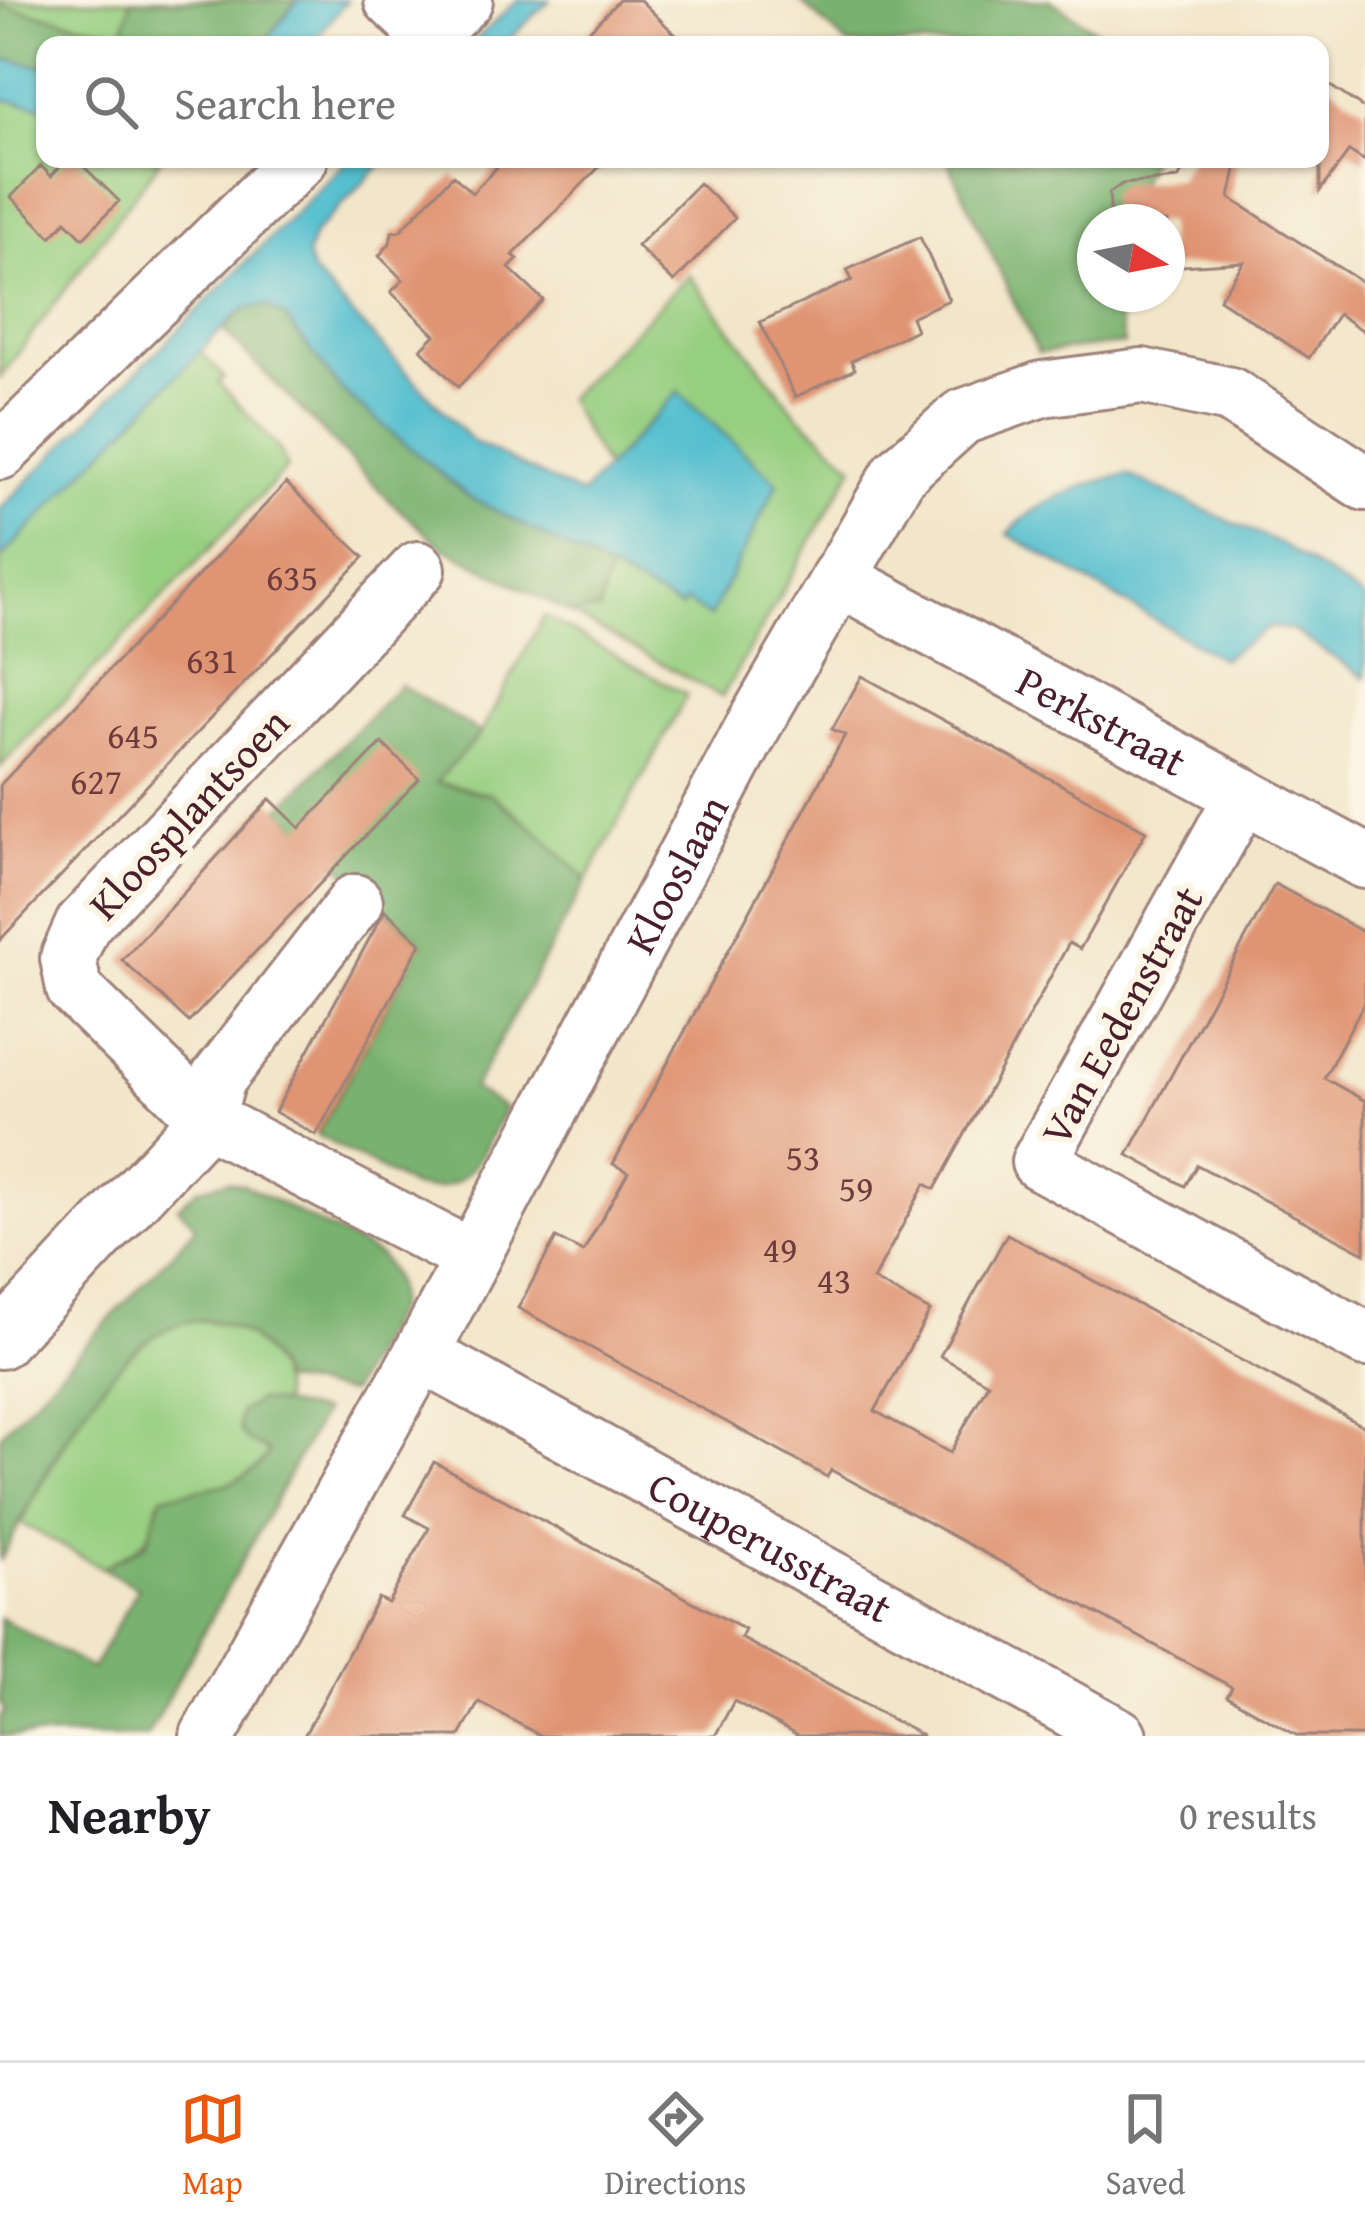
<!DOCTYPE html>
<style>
:root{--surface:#fff;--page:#f6f6f6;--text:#202124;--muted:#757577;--line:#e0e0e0;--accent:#ea580c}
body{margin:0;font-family:"Gentium Book Plus",serif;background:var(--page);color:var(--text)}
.compass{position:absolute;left:1077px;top:204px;width:108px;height:108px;border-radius:50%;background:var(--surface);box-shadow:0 3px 9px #0004;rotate:100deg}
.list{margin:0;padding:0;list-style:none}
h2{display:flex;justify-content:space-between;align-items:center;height:156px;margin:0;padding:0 48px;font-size:51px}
h2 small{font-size:39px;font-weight:400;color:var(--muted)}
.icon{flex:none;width:66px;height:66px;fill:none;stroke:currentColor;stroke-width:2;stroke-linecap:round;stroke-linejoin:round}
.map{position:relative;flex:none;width:1365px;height:1736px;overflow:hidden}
.search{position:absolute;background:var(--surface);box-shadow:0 3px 9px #0004;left:36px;right:36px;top:36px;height:132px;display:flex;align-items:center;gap:30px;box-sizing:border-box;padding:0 42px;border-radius:24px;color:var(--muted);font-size:45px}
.sheet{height:324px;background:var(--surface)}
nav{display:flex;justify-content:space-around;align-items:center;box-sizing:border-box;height:168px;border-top:3px solid var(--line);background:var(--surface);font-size:33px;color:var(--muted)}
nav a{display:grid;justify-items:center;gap:6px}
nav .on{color:var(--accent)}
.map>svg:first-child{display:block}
.green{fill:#97cf81;stroke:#707756;stroke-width:3}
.forest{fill:#79b26f;stroke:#62684d;stroke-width:3}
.water{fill:#54bfcf;stroke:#4f6f7d;stroke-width:3}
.building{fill:#df9473}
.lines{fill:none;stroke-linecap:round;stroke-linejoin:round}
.minor-casing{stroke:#9e827a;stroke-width:60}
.minor{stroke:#fff;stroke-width:54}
.labels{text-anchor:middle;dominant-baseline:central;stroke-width:12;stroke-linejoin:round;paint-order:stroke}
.number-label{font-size:36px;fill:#6f3c3d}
.street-label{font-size:42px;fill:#4a1f2b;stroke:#fcf5e5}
</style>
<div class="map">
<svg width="1365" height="1736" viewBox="0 0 1365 1736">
<rect width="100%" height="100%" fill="#fcf5e5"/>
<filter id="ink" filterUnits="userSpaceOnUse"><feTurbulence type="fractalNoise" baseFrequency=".00833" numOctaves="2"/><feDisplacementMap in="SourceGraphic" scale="24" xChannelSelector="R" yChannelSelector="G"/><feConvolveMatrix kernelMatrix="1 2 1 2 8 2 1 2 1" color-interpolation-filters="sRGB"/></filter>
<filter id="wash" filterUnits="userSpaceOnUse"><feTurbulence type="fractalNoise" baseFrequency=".004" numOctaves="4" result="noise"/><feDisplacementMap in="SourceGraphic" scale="48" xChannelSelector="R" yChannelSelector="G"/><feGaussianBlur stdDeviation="2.7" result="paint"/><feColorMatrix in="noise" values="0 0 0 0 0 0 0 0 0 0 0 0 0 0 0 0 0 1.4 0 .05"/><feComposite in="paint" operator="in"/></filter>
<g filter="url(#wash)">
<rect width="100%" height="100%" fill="#f2e6ca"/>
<path class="green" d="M 0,0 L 277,0 L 244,45 L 45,45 L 45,159 L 161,159 L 0,378 Z
M 689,275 L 796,413 L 854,466 L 722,697 L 570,613 L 599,611 L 609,568 L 680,608 L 685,601 L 679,392 L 606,469 L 566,399 Z
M 200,351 L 224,377 L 218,382 L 278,447 L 287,468 L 0,767 L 0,559 Z
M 544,616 L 687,695 L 587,880 L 535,829 L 492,795 L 435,782 L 481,733 Z
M 197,1320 C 257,1323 296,1370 277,1429 C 272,1445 269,1458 256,1469 C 231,1490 191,1489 159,1501 C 153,1545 137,1548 102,1568 L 21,1523 C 52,1466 94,1380 145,1339 C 160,1326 179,1323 197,1320 Z"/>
<path class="forest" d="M 131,0 L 298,0 L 262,45 L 45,45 L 45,67 L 0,58 L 0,5 L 123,33 Z
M 799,0 L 1050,0 L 1118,45 L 848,45 Z
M 947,159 L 1151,159 L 1118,222 L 1095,222 L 1095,294 L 1113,294 L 1124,344 L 1038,353 Z
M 267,306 L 286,318 L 343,392 L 468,496 L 609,568 L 599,611 L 570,613 L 441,546 L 393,504 L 223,330 L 246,308 Z
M 400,685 L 481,733 L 436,782 L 492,795 L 535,829 L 587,880 L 473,1089 L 505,1108 C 483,1149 471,1198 413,1187 L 317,1135 L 421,943 L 280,809 Z
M 228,1181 L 244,1185 L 379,1255 C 393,1273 398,1286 396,1308 L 350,1393 L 281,1381 C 271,1355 252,1333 225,1324 C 124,1290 38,1492 0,1561 L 0,1435 L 194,1230 L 194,1223 L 178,1207 L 199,1188 Z
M 258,1400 L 323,1412 L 147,1736 L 0,1736 L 0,1719 L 5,1709 L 0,1704 L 0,1618 L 92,1669 L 138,1588 L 102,1568 L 146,1544 L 162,1496 C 201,1487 245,1491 269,1452 C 249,1440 233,1438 241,1412 Z"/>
<path class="water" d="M 298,0 L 347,0 L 311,45 L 262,45 Z
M 518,0 L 550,0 L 503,45 L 470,45 Z
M 0,58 L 45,67 L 45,107 L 0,99 Z
M 349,159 L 386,159 L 314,234 L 307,255 L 312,272 L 472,441 L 581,495 L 678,392 L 778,483 L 710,617 L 686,602 L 681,608 L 468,496 L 343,392 L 286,318 L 267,306 L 246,308 L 235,316 L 0,559 L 0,509 Z
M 1128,475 L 1282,545 L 1365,599 L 1365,678 L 1292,630 L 1270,627 L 1221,659 L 1008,534 C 1033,503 1089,480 1128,475 Z"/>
<g id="blocks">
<path class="building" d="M 619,0 L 640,0 L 686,45 L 575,45 Z
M 1320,79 L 1365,109 L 1365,161 L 1349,151 L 1320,191 Z
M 67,159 L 76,159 L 119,201 L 83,238 L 66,221 L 51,237 L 11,197 L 41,166 L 51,176 Z
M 505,159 L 607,159 L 513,255 L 518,259 L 509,268 L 543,300 L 458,387 L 421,349 L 435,335 L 391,292 L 403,280 L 379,256 L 390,243 L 392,232 L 400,231 L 453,175 L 472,193 Z
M 1190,159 L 1238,159 L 1230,198 L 1365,284 L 1365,332 L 1338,314 L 1309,358 L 1219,299 L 1244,262 L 1167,267 L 1167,222 L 1111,222 L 1109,193 L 1122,184 L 1178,179 Z
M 699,183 L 735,218 L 674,282 L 637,246 Z
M 920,237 L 949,300 L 911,317 L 916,330 L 851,361 L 855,369 L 795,397 L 760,322 L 852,280 L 847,270 Z
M 286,483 L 364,557 L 0,940 L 0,785 Z
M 862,676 L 1146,831 L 1080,949 L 1069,943 L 935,1189 L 925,1184 L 873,1280 L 930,1311 L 875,1411 L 950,1453 L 988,1383 L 940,1356 L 1007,1234 L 1365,1427 L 1365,1736 L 1298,1736 L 1227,1696 L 1232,1687 L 831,1470 L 827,1477 L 518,1308 L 556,1238 L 583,1252 L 628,1172 L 613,1164 L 845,735 L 832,729 Z
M 382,743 L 419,779 L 189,1022 L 122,960 L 270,799 L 300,828 Z
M 1275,884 L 1365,933 L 1365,1001 L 1324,1078 L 1365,1101 L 1365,1253 L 1197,1165 L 1185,1186 L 1128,1155 Z
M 385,910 L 421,943 L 316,1135 L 275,1112 Z
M 434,1462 L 745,1630 L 741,1638 L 923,1736 L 798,1736 L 734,1701 L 715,1736 L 541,1736 L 479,1702 L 460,1736 L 304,1736 L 378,1598 L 388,1603 L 429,1528 L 405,1515 Z"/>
</g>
</g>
<g filter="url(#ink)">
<use href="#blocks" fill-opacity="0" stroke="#9e827a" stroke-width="3"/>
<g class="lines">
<g class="minor-casing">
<g id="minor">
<path d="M 392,0 L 429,35"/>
<path d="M 419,45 L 465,0"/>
<path d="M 0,452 L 300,159"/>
<path d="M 418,569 L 83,924 L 68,958 L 74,989 L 207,1119 L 472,1258"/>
<path id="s1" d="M 838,578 L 1365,861"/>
<path d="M 1243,795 L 1039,1162 L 1365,1339"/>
<path d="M 0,1341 L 207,1119 L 218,1079 L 355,902"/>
<path id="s2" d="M 421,1354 L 1119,1736"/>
<path id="s3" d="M 208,1736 L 421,1354 L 755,723 L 899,474 L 962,417 L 1042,389 L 1142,376 L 1230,395 L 1365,483"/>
</g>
</g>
<use href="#minor" class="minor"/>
</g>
</g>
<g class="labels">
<g class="number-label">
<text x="292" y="576">635</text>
<text x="212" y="659">631</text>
<text x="133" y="734">645</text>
<text x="96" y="780">627</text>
<text x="803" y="1156">53</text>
<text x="856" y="1187">59</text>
<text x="780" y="1248">49</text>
<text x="834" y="1279">43</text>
</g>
<g class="street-label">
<text stroke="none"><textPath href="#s1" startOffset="300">Perkstraat</textPath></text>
<text transform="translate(188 813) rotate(-47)">Kloosplantsoen</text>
<text stroke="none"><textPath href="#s3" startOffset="981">Klooslaan</textPath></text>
<text transform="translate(1121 1015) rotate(-61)">Van Eedenstraat</text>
<text stroke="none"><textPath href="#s2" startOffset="399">Couperusstraat</textPath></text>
</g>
</g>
</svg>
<svg class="compass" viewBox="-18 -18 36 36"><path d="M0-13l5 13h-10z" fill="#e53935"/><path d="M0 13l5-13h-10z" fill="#757577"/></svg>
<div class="search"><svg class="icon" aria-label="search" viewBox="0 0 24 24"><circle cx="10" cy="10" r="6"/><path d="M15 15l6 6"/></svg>Search here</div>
</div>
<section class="sheet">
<h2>Nearby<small>0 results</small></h2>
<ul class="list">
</ul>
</section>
<nav>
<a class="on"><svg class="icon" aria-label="map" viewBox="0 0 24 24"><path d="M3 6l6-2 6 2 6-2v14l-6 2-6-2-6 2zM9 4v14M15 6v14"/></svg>Map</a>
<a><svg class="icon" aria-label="directions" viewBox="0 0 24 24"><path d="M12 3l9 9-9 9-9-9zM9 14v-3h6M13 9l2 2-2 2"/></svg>Directions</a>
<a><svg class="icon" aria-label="saved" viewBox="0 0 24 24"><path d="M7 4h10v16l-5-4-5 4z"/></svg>Saved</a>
</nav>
